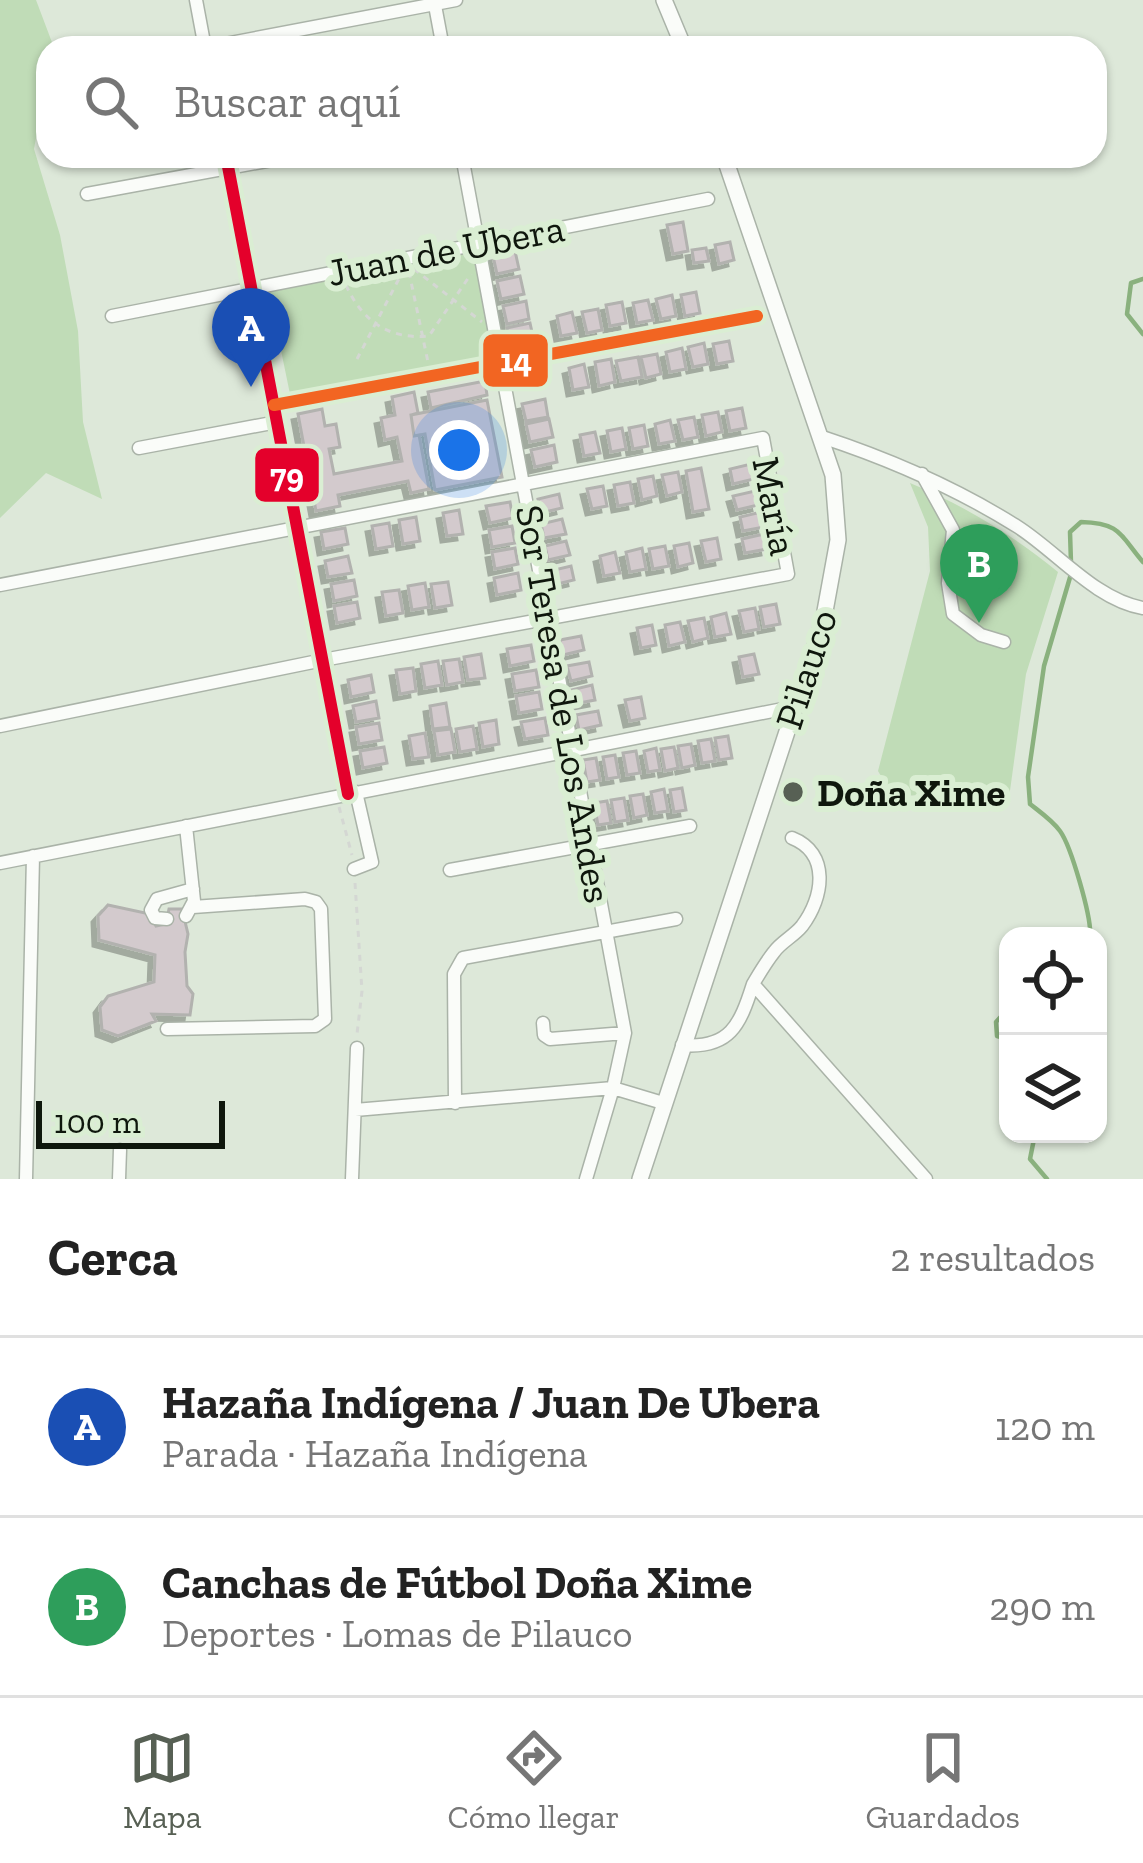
<!DOCTYPE html>
<html lang="es">
<meta charset="utf-8">
<style>
:root{--surface:#fff;--page:#f2f2f2;--text:#222;--muted:#767676;--line:#e0e0e0;--accent:#576054}
body{margin:0;font-family:"Zilla Slab",serif;background:var(--page);color:var(--text)}
.controls{position:absolute;right:36px;bottom:36px;display:grid;overflow:hidden;border-radius:24px;box-shadow:0 3px 9px #0004}
.controls button{width:108px;height:108px;display:grid;place-items:center;padding:0;border:0;border-bottom:3px solid var(--line);background:var(--surface);color:var(--text);font:60px sans-serif}
.scale{position:absolute;left:36px;bottom:30px;width:189px;box-sizing:border-box;padding-left:12px;border:6px solid #0f170d;border-top:0;font-size:33px;line-height:42px;white-space:nowrap;color:#0f170d;-webkit-text-stroke:9px #daeed3;paint-order:stroke}
.you{position:absolute;left:459px;top:450px;width:42px;height:42px;margin:-30px;border:9px solid #fff;border-radius:50%;background:#1a73e8;box-shadow:0 0 0 18px #1a73e833}
.badge{display:grid;place-items:center;width:78px;height:78px;border-radius:50%;background:var(--accent);color:#fff;font-size:39px;font-weight:700}
.pin{position:absolute;translate:-50% -99px;filter:drop-shadow(0 3px 6px #0008)}
.pin::after{content:'';position:absolute;top:63px;width:42px;height:36px;background:inherit;clip-path:polygon(0 0,100% 0,50% 100%)}
.list{margin:0;padding:0;list-style:none}
h2{display:flex;justify-content:space-between;align-items:center;height:156px;margin:0;padding:0 48px;font-size:51px}
h2 small{font-size:39px;font-weight:400;color:var(--muted)}
.list li{display:grid;grid-template-columns:78px 1fr auto;gap:36px;align-items:center;box-sizing:border-box;height:180px;padding:0 48px;border-top:3px solid var(--line)}
.list b{display:block;font-size:45px;white-space:nowrap}
.list p{margin:0;font-size:39px;white-space:nowrap;color:var(--muted)}
.list em{font-size:39px;font-style:normal;color:var(--muted)}
.icon{flex:none;width:66px;height:66px;fill:none;stroke:currentColor;stroke-width:2;stroke-linecap:round;stroke-linejoin:round}
.map{position:relative;flex:none;width:1143px;height:1179px;overflow:hidden}
.search{position:absolute;background:var(--surface);box-shadow:0 3px 9px #0004;left:36px;right:36px;top:36px;height:132px;display:flex;align-items:center;gap:30px;box-sizing:border-box;padding:0 42px;border-radius:36px;color:var(--muted);font-size:45px}
.sheet{height:516px;background:var(--surface)}
nav{display:flex;justify-content:space-around;align-items:center;box-sizing:border-box;height:168px;border-top:3px solid var(--line);background:var(--surface);font-size:33px;color:var(--muted)}
nav a{display:grid;justify-items:center;gap:6px}
nav .on{color:var(--accent)}
.map>svg:first-child{display:block}
.green{fill:#c0dcb7}
.lines{fill:none;stroke-linecap:round;stroke-linejoin:round}
.stream{stroke:#8ab17e;stroke-width:4.5}
.building{fill:#d3cacd;stroke:#b2b2af;stroke-width:3;filter:url(#shadow)}
.minor-casing{stroke:#aab3a8;stroke-width:15}
.major-casing{stroke:#aab3a8;stroke-width:18}
.path{stroke:#d4d7d3;stroke-width:3;stroke-dasharray:6 6;stroke-linecap:butt}
.minor{stroke:#fafcf9;stroke-width:12}
.major{stroke:#fafcf9;stroke-width:15}
.bus-1-casing{stroke:#daeed3;stroke-width:21}
.bus-2-casing{stroke:#daeed3;stroke-width:21}
.bus-1{stroke:#e4002b;stroke-width:12}
.bus-2{stroke:#f26522;stroke-width:12}
.poi-dot{fill:#576054;stroke:#daeed3;stroke-width:4.5}
.labels{text-anchor:middle;dominant-baseline:central;stroke-width:12;stroke-linejoin:round;paint-order:stroke}
.street-label{font-size:39px;fill:#0f170d;stroke:#daeed3}
.poi-label{font-size:39px;font-weight:bold;fill:#0f170d;stroke:#daeed3;text-anchor:start}
.line-badge{stroke:#daeed3;stroke-width:4.5}
.badge-label{font-size:33px;text-anchor:middle;font-weight:bold;fill:#fff}
</style>
<div class="map">
<svg width="1143" height="1179" viewBox="0 0 1143 1179">
<defs>
<filter id="shadow"><feDropShadow dx="-6" dy="6" stdDeviation="0" flood-color="#0004"/></filter>
</defs>
<rect width="100%" height="100%" fill="#dde8d9"/>
<path class="green" d="M 0,0 L 36,0 L 53,45 L 48,48 L 48,72 L 34,149 L 60,235 L 78,331 L 83,422 L 102,499 L 46,473 L 0,518 Z
M 475,252 L 496,360 L 291,399 L 269,292 Z
M 910,483 C 965,506 1013,535 1058,572 L 1026,674 L 1009,798 L 892,795 L 878,771 L 930,571 L 928,527 Z"/>
<g class="lines">
<path class="stream" d="M 1143,279 L 1131,283 L 1127,314 L 1143,334
M 1071,563 L 1070,532 L 1081,522 C 1121,523 1120,535 1143,562
M 1071,574 L 1044,666 L 1028,777 L 1030,804 C 1040,812 1052,820 1060,831 C 1071,846 1092,918 1090,936
M 1008,1009 L 996,1022 L 997,1036 L 1008,1039
M 1035,1134 L 1030,1159 L 1047,1179"/>
</g>
<path class="building" d="M 683,222 L 688,251 L 673,254 L 667,225 Z
M 730,242 L 734,260 L 719,264 L 715,245 Z
M 706,248 L 709,261 L 694,263 L 692,250 Z
M 515,251 L 519,269 L 497,274 L 493,256 Z
M 520,276 L 524,294 L 501,299 L 497,281 Z
M 696,292 L 700,313 L 685,316 L 681,295 Z
M 672,295 L 676,316 L 661,319 L 656,299 Z
M 648,300 L 653,320 L 637,323 L 633,303 Z
M 526,301 L 529,319 L 507,324 L 503,306 Z
M 622,302 L 626,323 L 610,326 L 606,305 Z
M 598,309 L 602,330 L 587,333 L 582,312 Z
M 572,312 L 577,333 L 561,336 L 557,316 Z
M 530,323 L 534,341 L 511,346 L 507,328 Z
M 729,341 L 733,361 L 717,364 L 713,344 Z
M 704,343 L 708,364 L 693,367 L 688,347 Z
M 682,348 L 686,369 L 670,372 L 666,352 Z
M 657,354 L 661,374 L 646,378 L 641,357 Z
M 638,357 L 642,377 L 621,381 L 616,361 Z
M 611,359 L 615,382 L 599,386 L 595,362 Z
M 584,364 L 589,387 L 573,390 L 569,368 Z
M 485,381 L 487,395 L 431,408 L 428,392 Z
M 414,392 L 418,413 L 411,415 L 414,436 L 419,435 L 429,489 L 411,493 L 408,481 L 338,495 L 340,506 L 316,511 L 298,414 L 322,409 L 325,426 L 336,424 L 340,447 L 329,449 L 334,474 L 402,461 L 397,437 L 385,440 L 381,418 L 395,415 L 392,397 Z
M 545,399 L 548,417 L 526,421 L 522,404 Z
M 487,400 L 502,477 L 435,490 L 425,434 L 414,436 L 411,415 Z
M 742,408 L 746,428 L 730,431 L 726,411 Z
M 718,412 L 722,432 L 706,436 L 702,415 Z
M 694,417 L 698,437 L 683,440 L 678,420 Z
M 549,419 L 553,437 L 530,442 L 526,424 Z
M 670,420 L 675,441 L 659,444 L 655,424 Z
M 644,425 L 648,446 L 633,449 L 629,428 Z
M 622,428 L 626,449 L 611,452 L 607,431 Z
M 595,432 L 600,453 L 584,456 L 580,435 Z
M 554,445 L 557,462 L 535,467 L 531,450 Z
M 751,464 L 754,479 L 733,484 L 730,469 Z
M 701,468 L 709,509 L 693,512 L 686,471 Z
M 678,472 L 682,492 L 667,496 L 662,475 Z
M 653,476 L 657,496 L 642,500 L 638,479 Z
M 630,482 L 634,503 L 618,506 L 614,485 Z
M 603,486 L 607,506 L 592,509 L 587,489 Z
M 755,491 L 758,505 L 737,510 L 733,496 Z
M 559,494 L 562,508 L 541,513 L 538,499 Z
M 510,502 L 513,518 L 490,523 L 486,506 Z
M 459,510 L 463,534 L 447,536 L 443,513 Z
M 761,512 L 764,527 L 743,531 L 740,517 Z
M 416,517 L 420,541 L 403,544 L 399,520 Z
M 562,519 L 566,534 L 544,538 L 541,524 Z
M 389,523 L 393,546 L 376,549 L 372,526 Z
M 512,526 L 515,543 L 492,547 L 489,530 Z
M 345,528 L 348,544 L 324,549 L 321,532 Z
M 764,534 L 767,549 L 745,553 L 742,539 Z
M 717,538 L 721,559 L 706,562 L 701,541 Z
M 566,541 L 570,555 L 548,560 L 545,546 Z
M 689,543 L 693,563 L 678,567 L 674,546 Z
M 665,546 L 669,566 L 653,569 L 649,549 Z
M 515,548 L 518,564 L 495,569 L 492,552 Z
M 642,548 L 646,569 L 630,572 L 626,552 Z
M 615,552 L 620,573 L 604,576 L 600,556 Z
M 348,556 L 352,573 L 328,577 L 325,561 Z
M 571,566 L 574,580 L 553,585 L 550,571 Z
M 518,573 L 521,590 L 497,595 L 494,578 Z
M 354,580 L 357,596 L 334,601 L 331,584 Z
M 448,582 L 452,605 L 435,608 L 431,584 Z
M 425,583 L 429,607 L 412,610 L 408,586 Z
M 399,590 L 403,613 L 386,616 L 382,592 Z
M 357,602 L 360,618 L 337,623 L 334,606 Z
M 776,604 L 780,624 L 764,627 L 760,607 Z
M 755,608 L 759,629 L 744,632 L 739,611 Z
M 726,613 L 731,634 L 715,637 L 711,617 Z
M 704,618 L 708,638 L 693,642 L 688,621 Z
M 680,622 L 685,642 L 669,646 L 665,625 Z
M 652,625 L 656,645 L 641,648 L 637,628 Z
M 581,636 L 584,650 L 563,655 L 560,640 Z
M 531,645 L 534,661 L 510,666 L 507,649 Z
M 481,654 L 485,678 L 468,680 L 464,657 Z
M 754,654 L 759,674 L 743,677 L 739,657 Z
M 459,659 L 463,682 L 447,685 L 443,661 Z
M 438,661 L 442,685 L 425,688 L 421,664 Z
M 589,662 L 592,676 L 571,681 L 567,666 Z
M 413,668 L 416,691 L 400,694 L 396,670 Z
M 536,670 L 539,687 L 515,691 L 512,674 Z
M 371,675 L 374,692 L 351,697 L 348,680 Z
M 592,685 L 595,700 L 574,704 L 571,690 Z
M 539,692 L 542,709 L 519,713 L 516,696 Z
M 641,697 L 645,718 L 630,721 L 625,700 Z
M 376,701 L 379,718 L 356,722 L 353,706 Z
M 446,703 L 450,727 L 433,729 L 430,706 Z
M 598,711 L 601,725 L 579,730 L 576,715 Z
M 545,718 L 548,735 L 525,739 L 521,722 Z
M 496,720 L 499,744 L 483,747 L 479,723 Z
M 379,723 L 382,740 L 359,744 L 356,727 Z
M 473,726 L 477,749 L 460,752 L 456,729 Z
M 451,729 L 455,752 L 438,755 L 434,731 Z
M 425,733 L 429,757 L 413,759 L 409,736 Z
M 728,736 L 732,758 L 719,760 L 715,738 Z
M 711,739 L 715,761 L 702,763 L 698,741 Z
M 691,744 L 695,765 L 682,768 L 678,746 Z
M 384,747 L 387,763 L 363,768 L 360,751 Z
M 674,747 L 678,768 L 665,771 L 661,749 Z
M 656,748 L 660,770 L 648,772 L 644,751 Z
M 636,751 L 640,773 L 627,775 L 623,753 Z
M 615,755 L 619,777 L 607,779 L 603,757 Z
M 596,758 L 600,780 L 587,782 L 583,760 Z
M 682,788 L 686,810 L 674,812 L 670,790 Z
M 664,789 L 668,811 L 655,813 L 651,792 Z
M 643,794 L 647,815 L 634,818 L 630,796 Z
M 624,798 L 628,820 L 615,822 L 611,800 Z
M 607,801 L 611,823 L 598,825 L 594,803 Z
M 108,905 L 150,914 L 156,926 L 166,924 L 169,909 L 182,909 L 188,934 L 185,952 L 187,986 L 193,994 L 190,1015 L 152,1014 L 156,1021 L 118,1036 L 102,1030 L 100,1007 L 108,996 L 154,982 L 155,955 L 99,940 L 98,916 Z"/>
<g class="lines">
<g class="minor-casing">
<path id="minor" d="M 196,0 L 205,48
M 434,0 L 443,48
M 204,48 L 456,0
M 226,156 L 348,794
M 462,156 L 625,1033 L 613,1088 L 586,1179
M 87,194 L 294,156
M 112,316 L 708,199
M 274,405 L 757,316
M 822,437 C 892,460 956,488 1018,527 C 1057,552 1096,600 1143,608
M 139,448 L 277,422
M 922,474 L 953,530 L 948,583 L 953,614 L 981,635 L 1004,642
M 0,585 L 763,438 L 788,574 L 323,660 L 0,726
M 186,826 L 194,901 L 186,916
M 0,863 L 793,707
M 354,869 L 372,862 L 356,792
M 450,870 L 690,826
M 167,919 L 155,918 L 151,910 L 157,899 L 193,889
M 753,984 C 759,974 766,962 774,952 C 781,942 794,936 802,926 C 824,897 830,853 792,838
M 543,1023 L 544,1035 L 550,1039 L 625,1033
M 167,1029 L 315,1026 L 325,1019 L 321,909 L 316,902 L 305,899 L 193,907
M 682,1045 C 730,1049 740,1025 753,984 L 926,1179
M 455,1103 L 454,974 L 463,958 L 676,919
M 355,1110 L 613,1088 L 663,1103
M 26,1179 L 33,856
M 119,1179 L 120,1150
M 352,1179 L 357,1048"/>
</g>
<g class="major-casing">
<path id="major" d="M 664,0 L 684,48
M 640,1179 L 823,622 L 838,540 L 833,475 L 724,156"/>
</g>
<path class="path" d="M 414,269 L 482,322
M 409,272 L 428,362
M 346,285 C 362,321 389,340 429,336 L 471,274
M 357,359 L 403,271
M 339,807 L 352,855
M 355,883 L 362,991 L 357,1034"/>
<use href="#minor" class="minor"/>
<use href="#major" class="major"/>
<g class="bus-1-casing">
<path id="bus-1" d="M 226,156 L 348,794"/>
</g>
<g class="bus-2-casing">
<path id="bus-2" d="M 274,405 L 757,316"/>
</g>
<use href="#bus-1" class="bus-1"/>
<use href="#bus-2" class="bus-2"/>
</g>
<circle class="poi-dot" cx="793" cy="792" r="12"/>
<g class="labels">
<g class="street-label">
<text transform="translate(446 250) rotate(-11)">Juan de Ubera</text>
<text transform="translate(775 506) rotate(79)">María</text>
<text transform="translate(806 669) rotate(-72)">Pilauco</text>
<text transform="translate(564 704) rotate(80)">Sor Teresa de Los Andes</text>
</g>
<g class="poi-label">
<text x="817" y="792">Doña Xime</text>
</g>
</g>
<g class="line-badge">
<rect x="481" y="332" width="69" height="57" rx="12" fill="#f26522"/>
<rect x="253" y="446" width="68" height="58" rx="12" fill="#e4002b"/>
</g>
<g class="badge-label">
<text x="516" y="372">14</text>
<text x="287" y="487">79</text>
</g>
</svg>
<div class="controls">
<button><svg class="icon" aria-label="locate" viewBox="0 0 24 24"><circle cx="12" cy="12" r="6"/><path d="M12 2v4M12 18v4M2 12h4M18 12h4"/></svg></button>
<button><svg class="icon" aria-label="layers" viewBox="0 0 24 24"><path d="M12 4l9 5-9 5-9-5zM3 14l9 5 9-5"/></svg></button>
</div>
<div class="scale">100 m</div>
<div class="you"></div>
<div class="pin badge" style="left:251px;top:387px;background:#1a4fb4">A</div>
<div class="pin badge" style="left:979px;top:623px;background:#2e9e5b">B</div>
<div class="search"><svg class="icon" aria-label="search" viewBox="0 0 24 24"><circle cx="10" cy="10" r="6"/><path d="M15 15l6 6"/></svg>Buscar aquí</div>
</div>
<section class="sheet">
<h2>Cerca<small>2 resultados</small></h2>
<ul class="list">
<li><span class="badge" style="background:#1a4fb4">A</span><div><b>Hazaña Indígena / Juan De Ubera</b><p>Parada · Hazaña Indígena</p></div><em>120 m</em></li>
<li><span class="badge" style="background:#2e9e5b">B</span><div><b>Canchas de Fútbol Doña Xime</b><p>Deportes · Lomas de Pilauco</p></div><em>290 m</em></li>
</ul>
</section>
<nav>
<a class="on"><svg class="icon" aria-label="map" viewBox="0 0 24 24"><path d="M3 6l6-2 6 2 6-2v14l-6 2-6-2-6 2zM9 4v14M15 6v14"/></svg>Mapa</a>
<a><svg class="icon" aria-label="directions" viewBox="0 0 24 24"><path d="M12 3l9 9-9 9-9-9zM9 14v-3h6M13 9l2 2-2 2"/></svg>Cómo llegar</a>
<a><svg class="icon" aria-label="saved" viewBox="0 0 24 24"><path d="M7 4h10v16l-5-4-5 4z"/></svg>Guardados</a>
</nav>
